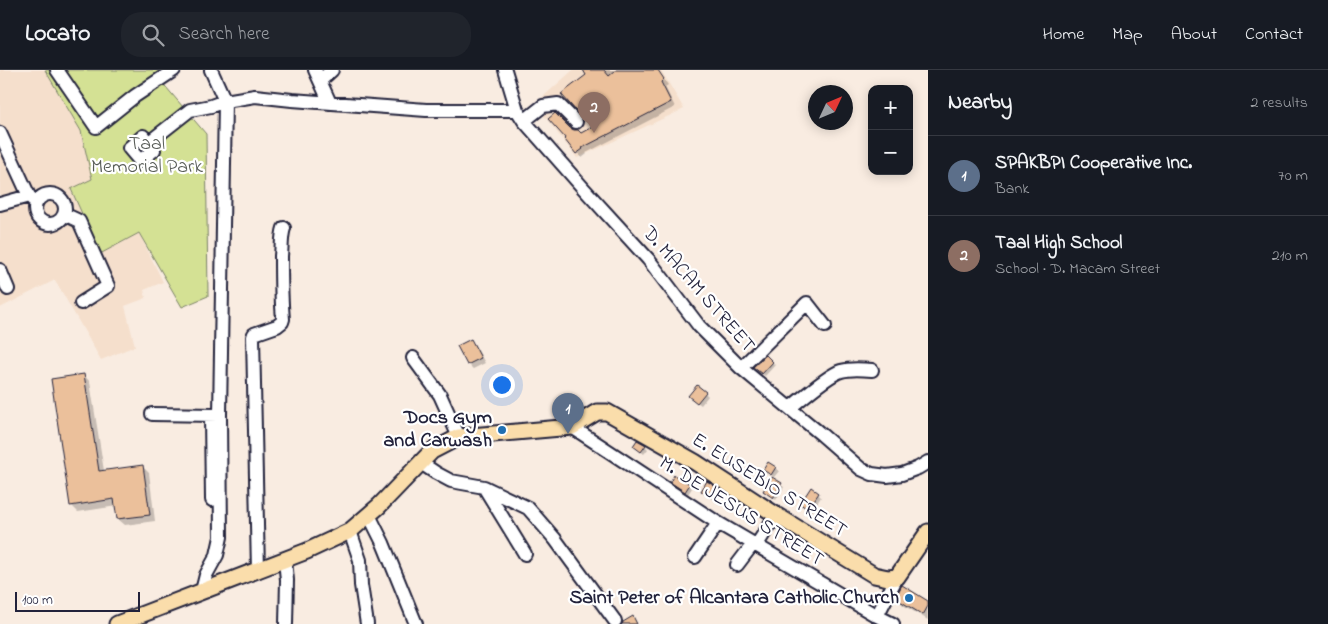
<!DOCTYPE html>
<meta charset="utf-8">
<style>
:root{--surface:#171b24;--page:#20242c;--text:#f1f3f6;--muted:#9ea1a6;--line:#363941;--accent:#1f6fb2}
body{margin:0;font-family:"Indie Flower",sans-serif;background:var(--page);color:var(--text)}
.controls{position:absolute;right:15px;top:15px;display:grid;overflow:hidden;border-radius:10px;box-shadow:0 2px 12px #0003}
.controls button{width:45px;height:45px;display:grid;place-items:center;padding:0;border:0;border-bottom:1px solid var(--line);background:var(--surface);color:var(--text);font:25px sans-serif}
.compass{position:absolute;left:808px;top:15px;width:45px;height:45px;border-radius:50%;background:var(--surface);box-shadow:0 2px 12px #0003;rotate:46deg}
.scale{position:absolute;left:15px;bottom:12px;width:125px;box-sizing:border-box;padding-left:5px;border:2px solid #22223b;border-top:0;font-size:14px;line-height:18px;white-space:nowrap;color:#22223b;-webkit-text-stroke:4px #fff;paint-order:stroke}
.you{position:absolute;left:501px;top:314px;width:18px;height:18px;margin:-12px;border:4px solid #fff;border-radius:50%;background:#1a73e8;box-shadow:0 0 0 8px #1a73e833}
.badge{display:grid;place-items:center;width:32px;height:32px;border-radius:50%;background:var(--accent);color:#fff;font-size:16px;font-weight:700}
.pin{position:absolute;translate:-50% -41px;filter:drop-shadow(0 1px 2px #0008)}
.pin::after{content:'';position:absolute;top:26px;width:18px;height:15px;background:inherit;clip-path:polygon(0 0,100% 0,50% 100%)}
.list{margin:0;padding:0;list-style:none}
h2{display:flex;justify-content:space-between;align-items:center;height:65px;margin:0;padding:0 20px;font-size:21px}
h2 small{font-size:16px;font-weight:400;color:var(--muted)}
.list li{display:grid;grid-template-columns:32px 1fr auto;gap:15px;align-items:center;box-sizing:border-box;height:80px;padding:0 20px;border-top:1px solid var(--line)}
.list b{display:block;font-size:19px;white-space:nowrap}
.list p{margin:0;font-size:16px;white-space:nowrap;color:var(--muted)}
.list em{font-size:16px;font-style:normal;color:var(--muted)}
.icon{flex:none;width:28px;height:28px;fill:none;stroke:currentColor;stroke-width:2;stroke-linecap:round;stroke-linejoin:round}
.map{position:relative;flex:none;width:928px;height:554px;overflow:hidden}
header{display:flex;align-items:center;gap:30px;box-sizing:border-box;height:70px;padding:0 25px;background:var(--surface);border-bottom:1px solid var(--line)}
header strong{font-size:24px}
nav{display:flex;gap:28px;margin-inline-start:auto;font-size:18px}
.search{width:350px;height:45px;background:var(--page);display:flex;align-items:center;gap:12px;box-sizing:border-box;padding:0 18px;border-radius:20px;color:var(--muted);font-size:19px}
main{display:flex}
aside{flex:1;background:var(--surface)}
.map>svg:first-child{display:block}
.built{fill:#f5dfcc}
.green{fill:#d4e194;stroke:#7b8268}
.shadow{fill:#0003}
.building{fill:#ebc09b;stroke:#22223b}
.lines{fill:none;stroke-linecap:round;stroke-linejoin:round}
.minor-casing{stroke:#22223b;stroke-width:16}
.major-casing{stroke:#22223b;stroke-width:19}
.minor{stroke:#fff;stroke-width:12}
.major{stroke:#faddab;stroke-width:15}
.poi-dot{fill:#1f6fb2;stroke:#fff;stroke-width:2}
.labels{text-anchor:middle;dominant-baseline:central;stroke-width:4.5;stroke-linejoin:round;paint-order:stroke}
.park-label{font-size:20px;fill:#575b56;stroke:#fff}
.street-label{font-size:20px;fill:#22223b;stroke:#fff}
.poi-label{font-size:20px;font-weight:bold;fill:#22223b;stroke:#fff;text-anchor:end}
</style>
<header>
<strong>Locato</strong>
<div class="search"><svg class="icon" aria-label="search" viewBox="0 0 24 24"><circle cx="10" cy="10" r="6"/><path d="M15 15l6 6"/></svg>Search here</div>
<nav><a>Home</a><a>Map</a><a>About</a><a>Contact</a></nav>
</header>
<main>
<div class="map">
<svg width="928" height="554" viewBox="0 0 928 554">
<rect width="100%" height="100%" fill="#f9ece1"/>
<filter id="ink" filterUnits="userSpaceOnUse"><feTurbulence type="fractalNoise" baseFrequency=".02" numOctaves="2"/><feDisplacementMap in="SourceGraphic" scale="10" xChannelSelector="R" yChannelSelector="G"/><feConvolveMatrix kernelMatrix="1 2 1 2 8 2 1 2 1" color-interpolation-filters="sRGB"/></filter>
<g filter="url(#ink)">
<path class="built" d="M 0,0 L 45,0 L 81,61 L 92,109 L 71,120 L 100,183 L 139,163 L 163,212 L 144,220 L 146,228 L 125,236 L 135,276 L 101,290 L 55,210 L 0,238 Z
M 573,0 L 661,0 L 684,39 L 577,88 L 535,34 Z"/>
<path class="green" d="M 45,0 L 183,0 L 160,10 L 206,64 L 208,226 L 182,237 L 139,163 L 100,184 L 71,119 L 92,109 L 81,61 Z"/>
<path class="shadow" d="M 585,0 L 657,0 L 668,15 L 665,17 L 675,37 L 586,83 L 587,84 L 582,88 L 567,70 L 596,57 L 587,44 L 584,47 L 579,42 L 588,5 Z
M 471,271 L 475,275 L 485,293 L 473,299 L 468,294 Z
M 766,287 L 775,295 L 765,306 L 758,300 Z
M 84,305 L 90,312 L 104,401 L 142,396 L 149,403 L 155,451 L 125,455 L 118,449 L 117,436 L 78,442 L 72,436 Z
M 705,323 L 708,326 L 701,335 L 693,329 Z
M 645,376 L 648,379 L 644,384 L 638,379 Z
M 769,393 L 779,401 L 774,407 L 767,402 Z
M 772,409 L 784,417 L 776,430 L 764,421 Z
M 675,415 L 689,415 L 692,418 L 688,424 Z
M 715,418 L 718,421 L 713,429 L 705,424 Z
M 818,424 L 821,427 L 812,441 L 804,436 Z
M 902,517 L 928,533 L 928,550 L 903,535 L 897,528 Z"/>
<path class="building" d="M 583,0 L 604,0 L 609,6 L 616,0 L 658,0 L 664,9 L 661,12 L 671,32 L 582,78 L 583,79 L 576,84 L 565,70 L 566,69 L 548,49 L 555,43 L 570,58 L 574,60 L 578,60 L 581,63 L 594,56 L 582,40 L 578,43 L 561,24 L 586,5 Z
M 471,269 L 481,288 L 467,295 L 457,276 Z
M 766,285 L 773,292 L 762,304 L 753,297 Z
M 84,304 L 99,401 L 143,395 L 150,445 L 117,449 L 114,429 L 70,436 L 51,309 Z
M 697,315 L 706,322 L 697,333 L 688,326 Z
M 637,370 L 646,375 L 641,382 L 633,376 Z
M 768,392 L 776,397 L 771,405 L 763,400 Z
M 674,405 L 690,414 L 685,422 L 670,412 Z
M 772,407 L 782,413 L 773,428 L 763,421 Z
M 707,411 L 716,417 L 710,427 L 701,421 Z
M 811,417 L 819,423 L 808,439 L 800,434 Z
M 902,515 L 928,531 L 928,536 L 923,545 L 895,528 Z
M 633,546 L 637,554 L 622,554 L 623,552 Z"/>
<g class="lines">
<g class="minor-casing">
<path id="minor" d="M 57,0 L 96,57 L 135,26 L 174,0
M 211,0 L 225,31 L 255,26 L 292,30 L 426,40 L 517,40
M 315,0 L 330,33
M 505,0 L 517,40 L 524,51 L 584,119 L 648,189 L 699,256 L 741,298 L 822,365 L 861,399 L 872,404 L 887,406 L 902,404 L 918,398 L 928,392
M 320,11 L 332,0
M 524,51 L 543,36 L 558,34 L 576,52
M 0,63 L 29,126
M 143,66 L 154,80 L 140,91 L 129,78 Z
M 148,73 L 190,40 L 211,36 L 225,31 L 220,345 L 221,467 L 217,485 L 206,505 L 202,521
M35 139a15 15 0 1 1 30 0a15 15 0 1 1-30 0Z
M 0,134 L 29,126 L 35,132
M 64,144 L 79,151 L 108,216 L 81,233
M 0,200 L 8,219
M 413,288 L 440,325 L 459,367
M 741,298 L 807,233 L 825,256
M 790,338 C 801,329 828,305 841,301 C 851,298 862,299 872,300
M 152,344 L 217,345
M 211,345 L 212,430
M 572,357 L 718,453 L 877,546 L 893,554
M 421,393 L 436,403 L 451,411 L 484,417 L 528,438 L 555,469 L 615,551
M 484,417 L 525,484
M 369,445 L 383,473 L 416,554
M 350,461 L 360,490 L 361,515 L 367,554
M 756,476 L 776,445
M 695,487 L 718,453
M 285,490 L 287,510 L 286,554
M 737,495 L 753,474
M 258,501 L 253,267 L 254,264 L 277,256 L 282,252 L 283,249 C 281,228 281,207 281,186 C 282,177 281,167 284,158
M 877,546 L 897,507"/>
</g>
<g class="major-casing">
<path id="major" d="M 117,554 L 307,481 L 350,461 L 379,436 L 432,381 L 459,367 L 572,357 L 597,342 L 607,342 L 695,392 L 776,445 L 874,505 L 888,508 L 897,507 L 928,462"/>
</g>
<use href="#minor" class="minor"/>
<use href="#major" class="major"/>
</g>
</g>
<g class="poi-dot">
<circle cx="502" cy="360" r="5"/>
<circle cx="909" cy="528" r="5"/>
</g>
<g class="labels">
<g class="park-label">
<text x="147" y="74">Taal<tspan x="147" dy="23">Memorial Park</tspan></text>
</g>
<g class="street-label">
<text transform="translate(698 220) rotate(49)">D. MACAM STREET</text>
<text transform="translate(769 416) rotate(32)">E. EUSEBIO STREET</text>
<text transform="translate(741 442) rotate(32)">M. DE JESUS STREET</text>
</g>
<g class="poi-label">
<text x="492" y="348">Docs Gym<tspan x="492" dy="23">and Carwash</tspan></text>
<text x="899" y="528">Saint Peter of Alcantara Catholic Church</text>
</g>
</g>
</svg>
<div class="controls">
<button>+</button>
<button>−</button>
</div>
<svg class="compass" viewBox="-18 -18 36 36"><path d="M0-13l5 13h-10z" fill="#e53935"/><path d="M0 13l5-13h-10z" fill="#9ea1a6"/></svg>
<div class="scale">100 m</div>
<div class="you"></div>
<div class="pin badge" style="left:568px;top:364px;background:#5c6f8a">1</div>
<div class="pin badge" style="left:594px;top:63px;background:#8d6e63">2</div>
</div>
<aside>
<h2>Nearby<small>2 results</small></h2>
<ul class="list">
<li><span class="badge" style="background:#5c6f8a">1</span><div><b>SPAKBPI Cooperative Inc.</b><p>Bank</p></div><em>70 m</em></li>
<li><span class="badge" style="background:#8d6e63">2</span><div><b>Taal High School</b><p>School · D. Macam Street</p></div><em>210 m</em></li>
</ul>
</aside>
</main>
